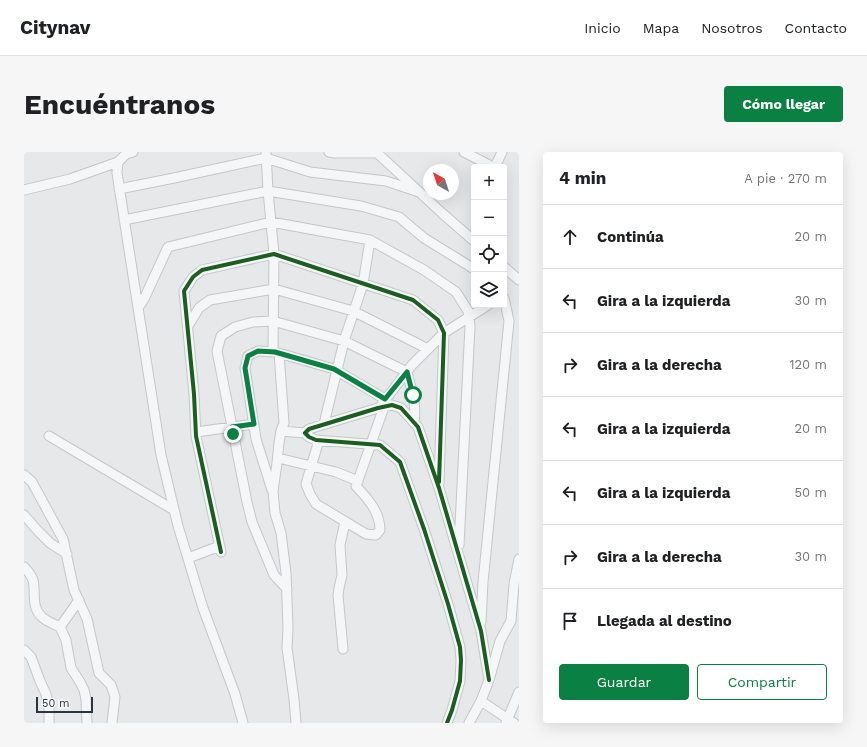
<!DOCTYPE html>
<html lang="es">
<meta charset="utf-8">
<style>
:root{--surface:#fff;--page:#f6f6f6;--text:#202124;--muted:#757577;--line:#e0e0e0;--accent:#0b8043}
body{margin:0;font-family:"Work Sans",sans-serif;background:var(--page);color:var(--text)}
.controls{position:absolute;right:12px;top:12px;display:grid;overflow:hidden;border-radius:4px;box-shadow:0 4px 16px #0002}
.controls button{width:36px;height:36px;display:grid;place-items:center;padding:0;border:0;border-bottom:1px solid var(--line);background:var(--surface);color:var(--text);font:20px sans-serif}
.compass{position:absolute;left:399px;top:12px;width:36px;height:36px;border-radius:50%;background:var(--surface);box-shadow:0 4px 16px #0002;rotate:321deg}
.scale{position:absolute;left:12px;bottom:10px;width:57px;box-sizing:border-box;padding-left:4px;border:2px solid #2b3445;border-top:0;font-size:11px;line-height:14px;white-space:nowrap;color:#2b3445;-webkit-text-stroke:3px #f4f6f9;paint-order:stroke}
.stop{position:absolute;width:12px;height:12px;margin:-9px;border:3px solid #0b8043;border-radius:50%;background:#fff}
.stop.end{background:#0b8043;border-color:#fff;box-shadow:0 1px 4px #0008}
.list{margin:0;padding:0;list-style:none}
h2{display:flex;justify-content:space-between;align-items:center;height:52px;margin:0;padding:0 16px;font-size:17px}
h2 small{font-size:13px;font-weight:400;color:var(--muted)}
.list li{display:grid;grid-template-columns:26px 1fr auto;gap:12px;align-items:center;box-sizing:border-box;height:64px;padding:0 16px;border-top:1px solid var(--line)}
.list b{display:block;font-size:15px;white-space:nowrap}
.list em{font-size:13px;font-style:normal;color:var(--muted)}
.actions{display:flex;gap:8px;padding:12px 16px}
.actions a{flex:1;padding:9px 0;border:1px solid var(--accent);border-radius:4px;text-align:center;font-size:14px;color:var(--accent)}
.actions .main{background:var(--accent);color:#fff}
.icon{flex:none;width:22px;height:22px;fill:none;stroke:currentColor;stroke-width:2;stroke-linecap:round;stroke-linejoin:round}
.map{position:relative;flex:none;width:495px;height:571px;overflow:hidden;border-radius:4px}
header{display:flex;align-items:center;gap:24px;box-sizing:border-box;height:56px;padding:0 20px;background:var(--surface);border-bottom:1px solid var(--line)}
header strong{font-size:19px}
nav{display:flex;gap:22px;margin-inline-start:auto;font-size:14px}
.intro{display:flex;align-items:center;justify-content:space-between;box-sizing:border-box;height:96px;padding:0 24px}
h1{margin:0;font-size:28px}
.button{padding:10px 18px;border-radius:4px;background:var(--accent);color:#fff;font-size:14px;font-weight:700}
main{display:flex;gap:24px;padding:0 24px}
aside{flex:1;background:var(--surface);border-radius:4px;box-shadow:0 4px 16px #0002}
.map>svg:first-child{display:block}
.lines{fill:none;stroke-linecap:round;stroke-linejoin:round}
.minor-casing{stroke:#c4c6c8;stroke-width:11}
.minor{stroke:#f5f6f7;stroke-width:9}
.cycleway-casing{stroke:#f4f6f9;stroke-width:6}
.cycleway{stroke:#1b5e20;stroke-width:4}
.route{stroke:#0b8043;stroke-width:5}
</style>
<header>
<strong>Citynav</strong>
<nav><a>Inicio</a><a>Mapa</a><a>Nosotros</a><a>Contacto</a></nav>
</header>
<div class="intro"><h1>Encuéntranos</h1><a class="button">Cómo llegar</a></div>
<main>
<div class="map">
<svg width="495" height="571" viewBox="0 0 495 571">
<rect width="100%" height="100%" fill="#e6e8ea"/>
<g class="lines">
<g class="minor-casing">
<path id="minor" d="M 109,0 L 102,2 L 94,10 L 93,21 L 137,303 L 154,374 L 179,456 L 211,542 L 219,571
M 305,0 L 311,1 L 354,1
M 352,0 L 418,61 L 450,89
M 440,0 L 469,15
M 242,1 L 244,39 L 250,102 L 249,200
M 471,15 L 478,0
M 95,37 L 150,26 L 242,6 L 286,20 L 362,29 L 395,40
M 0,38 L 46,27 L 94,10
M 100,68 L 244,39 L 337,54 L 375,65 L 400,86 L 434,107 L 450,117
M 480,115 L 495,128
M 114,156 L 120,147 L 144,95 L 247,70 L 346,88 L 400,118 L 432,140 L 444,159 L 446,174 L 435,393
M 164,174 L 175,156 L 186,148 L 250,137 L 329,159 L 404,197
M 255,201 L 260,271 L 257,279 L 255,291 L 253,311 L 249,339 L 251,361 L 257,381 L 262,421 L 264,475 L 263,496 L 270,547 L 272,571
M 358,252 L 388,213 L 420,181 L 464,153
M 300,272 L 320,189 L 339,132 L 346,88
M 257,279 L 281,281
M 172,280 L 230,272
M 25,284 L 150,358
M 295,288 L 282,332 L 286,342 L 292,352 L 342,382 L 352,383 L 356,378 C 356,360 344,347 332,334 L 360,255
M 254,306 L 312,320 L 334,329
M 0,323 L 8,330 L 39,387 L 50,438 L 63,467 L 75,521 L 87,533 L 91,545 L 88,571
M 248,338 L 232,287 L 221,216 L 224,204 L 234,199 L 251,200 L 310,217 L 361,247
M 0,363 L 14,379 L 26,391 L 43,402
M 197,400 L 172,284 L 170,242 L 160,139 L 169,125 L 178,118 L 250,102 L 389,148 L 414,168 L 420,181 L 415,331
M 164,406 L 196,394
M 0,415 C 4,419 7,423 9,428 C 12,440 7,454 17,464 C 21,469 30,472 36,475 L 42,488 L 47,516 L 56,530 L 60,538 L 62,547 L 63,571
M 263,437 L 250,423 L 228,370 L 223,350 L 193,199 L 197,184 L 211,175 L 229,170 L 249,169 L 320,189 L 383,220 C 387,236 393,253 390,270
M 457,470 L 459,430 L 485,169 L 480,146
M 36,475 L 55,448
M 319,497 L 314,443 L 315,436 L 318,423 L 316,393 L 321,370
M 0,498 L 7,505 L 16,529 L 22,542 L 25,553 L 25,571
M 457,549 L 490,571
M 423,571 L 428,558 L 436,529 L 437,508 L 436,495 L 424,452 L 400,377 L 376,310 L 356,293 L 292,288 L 285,285 L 281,281 L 285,277 L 354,256 L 368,253 L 377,256 L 394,275 L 415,336 L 457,479 L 465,528
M 445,571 L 457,549 L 465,528 L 476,489 L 487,469 L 490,432 L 495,407
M 482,571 L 495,540"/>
</g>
<use href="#minor" class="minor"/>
<g class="cycleway-casing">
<path id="cycleway" d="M 197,400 L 172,284 L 170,242 L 160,139 L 169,125 L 178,118 L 250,102 L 389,148 L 414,168 L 420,181 L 415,330
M 423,571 L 428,558 L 436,529 L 437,508 L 436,495 L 424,452 L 400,377 L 376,310 L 356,293 L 292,288 L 285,285 L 281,281 L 285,277 L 354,256 L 368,253 L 377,256 L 394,275 L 415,336 L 457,479 L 465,528"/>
</g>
<use href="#cycleway" class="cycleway"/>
</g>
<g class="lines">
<path class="route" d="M 209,282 L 208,275 L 230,272 L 221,216 L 224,204 L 234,199 L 251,200 L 310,217 L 361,247 L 383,220 L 389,243"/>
</g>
</svg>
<div class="controls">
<button>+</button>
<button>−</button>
<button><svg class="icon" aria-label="locate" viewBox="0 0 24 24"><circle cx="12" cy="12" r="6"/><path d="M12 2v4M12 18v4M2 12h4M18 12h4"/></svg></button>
<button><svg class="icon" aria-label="layers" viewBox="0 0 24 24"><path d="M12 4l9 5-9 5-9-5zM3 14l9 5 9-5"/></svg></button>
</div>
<svg class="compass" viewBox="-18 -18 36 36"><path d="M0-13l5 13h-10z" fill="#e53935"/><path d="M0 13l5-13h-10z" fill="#757577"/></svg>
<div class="scale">50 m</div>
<div class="stop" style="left:389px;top:243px"></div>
<div class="stop end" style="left:209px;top:282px"></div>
</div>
<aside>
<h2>4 min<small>A pie · 270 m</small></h2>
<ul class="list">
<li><svg class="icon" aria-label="ahead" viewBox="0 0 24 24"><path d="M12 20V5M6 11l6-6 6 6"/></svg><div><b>Continúa</b></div><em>20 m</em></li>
<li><svg class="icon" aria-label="left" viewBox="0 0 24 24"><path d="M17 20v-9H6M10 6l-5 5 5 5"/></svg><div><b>Gira a la izquierda</b></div><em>30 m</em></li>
<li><svg class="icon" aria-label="right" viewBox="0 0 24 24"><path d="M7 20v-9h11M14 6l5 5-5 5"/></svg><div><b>Gira a la derecha</b></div><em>120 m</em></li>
<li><svg class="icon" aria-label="left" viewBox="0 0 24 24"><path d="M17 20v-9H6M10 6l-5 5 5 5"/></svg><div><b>Gira a la izquierda</b></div><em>20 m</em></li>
<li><svg class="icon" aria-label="left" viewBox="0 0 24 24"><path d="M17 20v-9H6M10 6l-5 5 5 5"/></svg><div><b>Gira a la izquierda</b></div><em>50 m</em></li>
<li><svg class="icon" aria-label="right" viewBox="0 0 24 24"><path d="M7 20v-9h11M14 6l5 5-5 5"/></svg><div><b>Gira a la derecha</b></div><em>30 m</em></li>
<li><svg class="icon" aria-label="arrive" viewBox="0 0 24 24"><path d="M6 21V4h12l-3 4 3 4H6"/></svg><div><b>Llegada al destino</b></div></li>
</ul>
<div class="actions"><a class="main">Guardar</a><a>Compartir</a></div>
</aside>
</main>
